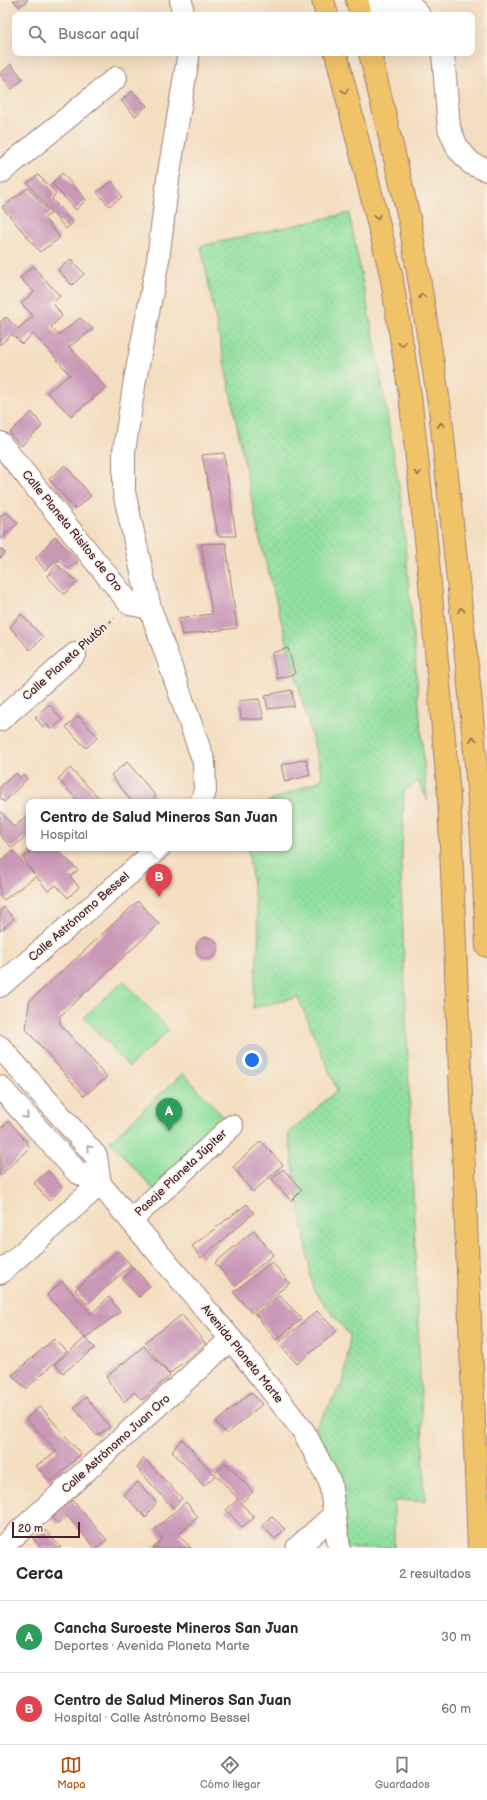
<!DOCTYPE html>
<html lang="es">
<meta charset="utf-8">
<style>
:root{--surface:#fff;--page:#f7f7f7;--text:#2b2b33;--muted:#7c7c81;--line:#e1e1e2;--accent:#b45309}
body{margin:0;font-family:"Balsamiq Sans",sans-serif;background:var(--page);color:var(--text)}
.scale{position:absolute;left:12px;bottom:10px;width:68px;box-sizing:border-box;padding-left:4px;border:2px solid #4a1f2b;border-top:0;font-size:11px;line-height:14px;white-space:nowrap;color:#4a1f2b;-webkit-text-stroke:3px #f7f3e8;paint-order:stroke}
.you{position:absolute;left:252px;top:1060px;width:14px;height:14px;margin:-10px;border:3px solid #fff;border-radius:50%;background:#1a73e8;box-shadow:0 0 0 6px #1a73e833}
.badge{display:grid;place-items:center;width:26px;height:26px;border-radius:50%;background:var(--accent);color:#fff;font-size:13px;font-weight:700}
.pin{position:absolute;translate:-50% -33px;filter:drop-shadow(0 1px 2px #0008)}
.pin::after{content:'';position:absolute;top:21px;width:14px;height:12px;background:inherit;clip-path:polygon(0 0,100% 0,50% 100%)}
.popup{position:absolute;left:26px;top:799px;width:266px;height:52px;box-sizing:border-box;display:grid;place-content:center;border-radius:8px;background:var(--surface);filter:drop-shadow(0 1px 3px #0005);font-size:13px;white-space:nowrap;color:var(--muted)}
.popup b{font-size:15px;color:var(--text)}
.popup::after{content:'';position:absolute;left:50%;top:100%;margin-left:-8px;border:8px solid transparent;border-top-color:var(--surface)}
.list{margin:0;padding:0;list-style:none}
h2{display:flex;justify-content:space-between;align-items:center;height:52px;margin:0;padding:0 16px;font-size:17px}
h2 small{font-size:13px;font-weight:400;color:var(--muted)}
.list li{display:grid;grid-template-columns:26px 1fr auto;gap:12px;align-items:center;box-sizing:border-box;height:72px;padding:0 16px;border-top:1px solid var(--line)}
.list b{display:block;font-size:15px;white-space:nowrap}
.list p{margin:0;font-size:13px;white-space:nowrap;color:var(--muted)}
.list em{font-size:13px;font-style:normal;color:var(--muted)}
.icon{flex:none;width:22px;height:22px;fill:none;stroke:currentColor;stroke-width:2;stroke-linecap:round;stroke-linejoin:round}
.map{position:relative;flex:none;width:487px;height:1548px;overflow:hidden}
.search{position:absolute;background:var(--surface);box-shadow:0 4px 16px #0002;left:12px;right:12px;top:12px;height:44px;display:flex;align-items:center;gap:10px;box-sizing:border-box;padding:0 14px;border-radius:8px;color:var(--muted);font-size:15px}
.sheet{height:196px;background:var(--surface)}
nav{display:flex;justify-content:space-around;align-items:center;box-sizing:border-box;height:56px;border-top:1px solid var(--line);background:var(--surface);font-size:11px;color:var(--muted)}
nav a{display:grid;justify-items:center;gap:2px}
nav .on{color:var(--accent)}
.map>svg:first-child{display:block}
.grass{fill:url(#grass-dots);stroke:#6e8064}
.pitch{fill:#91e09e;stroke:#6e8064}
.building{fill:#ca98b7}
.lines{fill:none;stroke-linecap:round;stroke-linejoin:round}
.minor-casing{stroke:#9f7e76;stroke-width:24}
.highway-casing{stroke:#9f7e76;stroke-width:24}
.path{stroke:#9f7e76;stroke-width:2.5;stroke-dasharray:3 3;stroke-linecap:butt}
.minor{stroke:#fff;stroke-width:22}
.highway{stroke:#f1c369;stroke-width:22}
.oneway{stroke:#956947}
.oneway2{stroke:#ae9aa0}
.labels{text-anchor:middle;dominant-baseline:central;stroke-width:3;stroke-linejoin:round;paint-order:stroke}
.street-label{font-size:12px;fill:#4a1f2b;stroke:#f7f3e8}
</style>
<div class="map">
<svg width="487" height="1548" viewBox="0 0 487 1548">
<defs>
<pattern id="grass-dots" width="8" height="8" patternUnits="userSpaceOnUse"><rect width="8" height="8" fill="#91e09e"/><path d="M2 2h.1M6 6h.1" fill="none" stroke="#7fc088" stroke-width="1.8" stroke-linecap="round"/></pattern>
</defs>
<rect width="100%" height="100%" fill="#f7f3e8"/>
<filter id="ink" filterUnits="userSpaceOnUse"><feTurbulence type="fractalNoise" baseFrequency=".025" numOctaves="2"/><feDisplacementMap in="SourceGraphic" scale="8" xChannelSelector="R" yChannelSelector="G"/><feConvolveMatrix kernelMatrix="1 2 1 2 8 2 1 2 1" color-interpolation-filters="sRGB"/></filter>
<filter id="wash" filterUnits="userSpaceOnUse"><feTurbulence type="fractalNoise" baseFrequency=".012" numOctaves="4" result="noise"/><feDisplacementMap in="SourceGraphic" scale="16" xChannelSelector="R" yChannelSelector="G"/><feGaussianBlur stdDeviation="0.9" result="paint"/><feColorMatrix in="noise" values="0 0 0 0 0 0 0 0 0 0 0 0 0 0 0 0 0 1.4 0 .05"/><feComposite in="paint" operator="in"/></filter>
<g filter="url(#wash)">
<rect width="100%" height="100%" fill="#f4dec1"/>
<path class="grass" d="M 349,213 L 376,349 L 402,504 L 427,800 L 418,781 L 404,792 L 401,882 L 425,1501 L 394,1501 L 394,1548 L 347,1548 L 332,1470 L 316,1427 L 344,1380 L 350,1336 L 313,1289 L 288,1134 L 337,1090 L 298,997 L 253,1008 L 259,933 L 248,848 L 289,848 L 289,802 L 267,802 L 323,779 L 259,536 L 201,246 Z"/>
<path class="pitch" d="M 124,981 L 169,1030 L 129,1067 L 84,1017 Z
M 183,1073 L 228,1122 L 154,1190 L 110,1141 Z"/>
<g id="blocks">
<path class="building" d="M 13,0 L 28,0 L 20,7 Z
M 11,64 L 23,79 L 12,89 L 0,74 Z
M 132,91 L 147,106 L 135,116 L 121,101 Z
M 62,173 L 86,200 L 76,210 L 52,184 Z
M 38,175 L 56,193 L 52,199 L 73,223 L 66,229 L 27,183 Z
M 112,181 L 122,197 L 109,206 L 97,192 Z
M 28,188 L 51,214 L 44,218 L 60,238 L 40,252 L 2,207 Z
M 71,259 L 84,274 L 72,285 L 58,270 Z
M 33,266 L 60,296 L 53,303 L 62,316 L 51,327 L 58,335 L 80,318 L 93,329 L 69,347 L 106,388 L 71,416 L 47,392 L 70,375 L 47,348 L 33,334 L 22,344 L 12,334 L 0,345 L 0,322 L 6,317 L 18,329 L 33,316 L 21,303 L 34,292 L 20,278 Z
M 32,412 L 42,426 L 21,446 L 9,433 Z
M 224,453 L 236,536 L 218,536 L 202,455 Z
M 65,465 L 91,496 L 75,509 L 49,479 Z
M 6,512 L 18,523 L 0,540 L 0,516 Z
M 55,536 L 78,561 L 68,569 L 59,560 L 45,570 L 36,558 Z
M 226,543 L 237,628 L 182,635 L 178,618 L 212,614 L 201,544 Z
M 0,548 L 5,553 L 0,559 Z
M 57,565 L 78,582 L 64,594 L 47,576 Z
M 21,614 L 43,637 L 30,650 L 10,627 Z
M 288,648 L 295,674 L 277,679 L 272,653 Z
M 292,690 L 294,706 L 268,709 L 265,695 Z
M 259,699 L 264,719 L 241,719 L 239,701 Z
M 49,704 L 62,720 L 51,730 L 47,724 L 43,727 L 35,717 Z
M 78,716 L 98,737 L 86,748 L 66,727 Z
M 306,759 L 310,775 L 285,782 L 281,765 Z
M 127,762 L 156,796 L 150,802 L 132,802 L 111,775 Z
M 70,768 L 98,797 L 92,802 L 79,802 L 58,779 Z
M 16,773 L 20,778 L 24,774 L 27,779 L 4,802 L 0,797 L 0,787 Z
M 0,811 L 14,827 L 29,814 L 29,834 L 12,848 L 0,835 Z
M 36,848 L 55,848 L 78,870 L 70,876 L 79,887 L 68,898 L 56,885 L 48,891 L 36,876 L 4,900 L 0,896 L 0,861 L 13,851 L 34,874 L 23,858 Z
M 138,901 L 159,924 L 60,1016 L 60,1024 L 107,1077 L 84,1096 L 26,1029 L 29,1002 Z
M 4,907 L 14,919 L 0,931 L 0,911 Z
M196 948a11 11 0 1 1 22 0a11 11 0 1 1-22 0Z
M 9,1121 L 30,1147 L 0,1176 L 0,1129 Z
M 261,1141 L 283,1165 L 253,1192 L 233,1167 Z
M 283,1169 L 302,1190 L 291,1201 L 272,1179 Z
M 48,1171 L 62,1188 L 49,1201 L 34,1183 Z
M 247,1204 L 254,1213 L 201,1258 L 192,1246 Z
M 254,1230 L 273,1255 L 235,1286 L 215,1263 Z
M 118,1251 L 131,1265 L 87,1304 L 75,1290 Z
M 272,1262 L 290,1283 L 252,1313 L 233,1292 Z
M 133,1267 L 150,1286 L 139,1297 L 123,1280 Z
M 62,1281 L 91,1314 L 109,1297 L 120,1312 L 85,1338 L 95,1348 L 63,1373 L 55,1364 L 85,1338 L 47,1295 Z
M 279,1295 L 302,1319 L 276,1340 L 255,1314 Z
M 317,1311 L 337,1331 L 297,1364 L 278,1343 Z
M 182,1315 L 206,1344 L 169,1374 L 145,1342 Z
M 54,1339 L 67,1351 L 26,1389 L 12,1375 Z
M 144,1346 L 170,1376 L 142,1400 L 134,1392 L 124,1402 L 106,1377 Z
M 251,1392 L 262,1404 L 227,1434 L 216,1422 Z
M 86,1397 L 110,1427 L 97,1436 L 74,1408 Z
M 40,1406 L 81,1454 L 51,1482 L 36,1466 L 57,1451 L 26,1419 Z
M 182,1439 L 214,1474 L 226,1463 L 253,1492 L 241,1503 L 254,1518 L 242,1527 L 226,1510 L 238,1499 L 216,1475 L 204,1486 L 172,1451 Z
M 144,1458 L 182,1498 L 173,1508 L 137,1468 Z
M 138,1482 L 156,1502 L 146,1518 L 124,1495 Z
M 72,1500 L 107,1540 L 98,1548 L 95,1548 L 67,1516 L 58,1524 L 52,1518 Z
M 186,1502 L 198,1517 L 178,1535 L 191,1548 L 153,1548 L 163,1539 L 155,1529 Z
M 271,1516 L 285,1529 L 275,1539 L 262,1526 Z
M 45,1530 L 61,1548 L 41,1548 L 33,1539 Z"/>
</g>
</g>
<g filter="url(#ink)">
<use href="#blocks" fill-opacity="0" stroke="#9f7e76" stroke-width="1"/>
<g class="lines">
<g class="minor-casing">
<path id="minor" d="M 181,0 L 183,15
M 358,2 L 410,4 L 419,15
M 187,53 L 188,58 L 168,179 L 158,260 L 135,380 L 124,451 L 124,492 L 150,608 L 204,762 L 205,791 L 201,802
M 443,53 L 449,128 L 458,149 L 472,164 L 487,170
M 0,173 L 116,78
M 0,443 L 130,604 L 150,608
M 0,720 L 75,654
M 0,986 L 159,848
M 0,1047 L 96,1156 L 100,1184
M 0,1087 L 77,1172 L 100,1184 L 231,1339 L 304,1432 L 330,1482 L 339,1548
M 131,1220 L 232,1126
M 0,1273 L 100,1184
M 1,1548 L 231,1339
M 297,1548 L 335,1514"/>
</g>
<g class="highway-casing">
<path id="highway" d="M 323,0 L 327,15
M 357,0 L 361,15
M 336,53 L 391,274 L 410,395 L 426,539 L 449,796 L 479,1548
M 370,53 L 410,222 L 440,409 L 470,694 L 482,836 L 487,946"/>
</g>
<path class="path" d="M 92,639 L 114,618"/>
<use href="#minor" class="minor"/>
<use href="#highway" class="highway"/>
</g>
<defs><path id="oneway-chevron" d="M-2-3.5L2.5 0L-2 3.5" fill="none" stroke-width="1.6" stroke-linecap="round" stroke-linejoin="round"/></defs>
<g class="oneway">
<use href="#oneway-chevron" transform="translate(345 91) rotate(76)"/>
<use href="#oneway-chevron" transform="translate(377 217) rotate(76)"/>
<use href="#oneway-chevron" transform="translate(422 296) rotate(-100)"/>
<use href="#oneway-chevron" transform="translate(402 344) rotate(81)"/>
<use href="#oneway-chevron" transform="translate(441 425) rotate(-96)"/>
<use href="#oneway-chevron" transform="translate(418 473) rotate(84)"/>
<use href="#oneway-chevron" transform="translate(461 610) rotate(-96)"/>
<use href="#oneway-chevron" transform="translate(473 739) rotate(-95)"/>
</g>
<g class="oneway2">
<use href="#oneway-chevron" transform="translate(26 1116) rotate(48)"/>
<use href="#oneway-chevron" transform="translate(89 1148) rotate(-131)"/>
</g>
</g>
<g class="labels">
<g class="street-label">
<text transform="translate(72 531) rotate(51)">Calle Planeta Risitos de Oro</text>
<text transform="translate(65 662) rotate(-42)">Calle Planeta Plutón</text>
<text transform="translate(79 917) rotate(-41)">Calle Astrónomo Bessel</text>
<text transform="translate(181 1173) rotate(-43)">Pasaje Planeta Júpiter</text>
<text transform="translate(242 1354) rotate(51)">Avenida Planeta Marte</text>
<text transform="translate(116 1444) rotate(-42)">Calle Astrónomo Juan Oro</text>
</g>
</g>
</svg>
<div class="scale">20 m</div>
<div class="you"></div>
<div class="pin badge" style="left:169px;top:1131px;background:#2e9e5b">A</div>
<div class="pin badge" style="left:159px;top:897px;background:#e0444e">B</div>
<div class="popup"><b>Centro de Salud Mineros San Juan</b>Hospital</div>
<div class="search"><svg class="icon" aria-label="search" viewBox="0 0 24 24"><circle cx="10" cy="10" r="6"/><path d="M15 15l6 6"/></svg>Buscar aquí</div>
</div>
<section class="sheet">
<h2>Cerca<small>2 resultados</small></h2>
<ul class="list">
<li><span class="badge" style="background:#2e9e5b">A</span><div><b>Cancha Suroeste Mineros San Juan</b><p>Deportes · Avenida Planeta Marte</p></div><em>30 m</em></li>
<li><span class="badge" style="background:#e0444e">B</span><div><b>Centro de Salud Mineros San Juan</b><p>Hospital · Calle Astrónomo Bessel</p></div><em>60 m</em></li>
</ul>
</section>
<nav>
<a class="on"><svg class="icon" aria-label="map" viewBox="0 0 24 24"><path d="M3 6l6-2 6 2 6-2v14l-6 2-6-2-6 2zM9 4v14M15 6v14"/></svg>Mapa</a>
<a><svg class="icon" aria-label="directions" viewBox="0 0 24 24"><path d="M12 3l9 9-9 9-9-9zM9 14v-3h6M13 9l2 2-2 2"/></svg>Cómo llegar</a>
<a><svg class="icon" aria-label="saved" viewBox="0 0 24 24"><path d="M7 4h10v16l-5-4-5 4z"/></svg>Guardados</a>
</nav>
